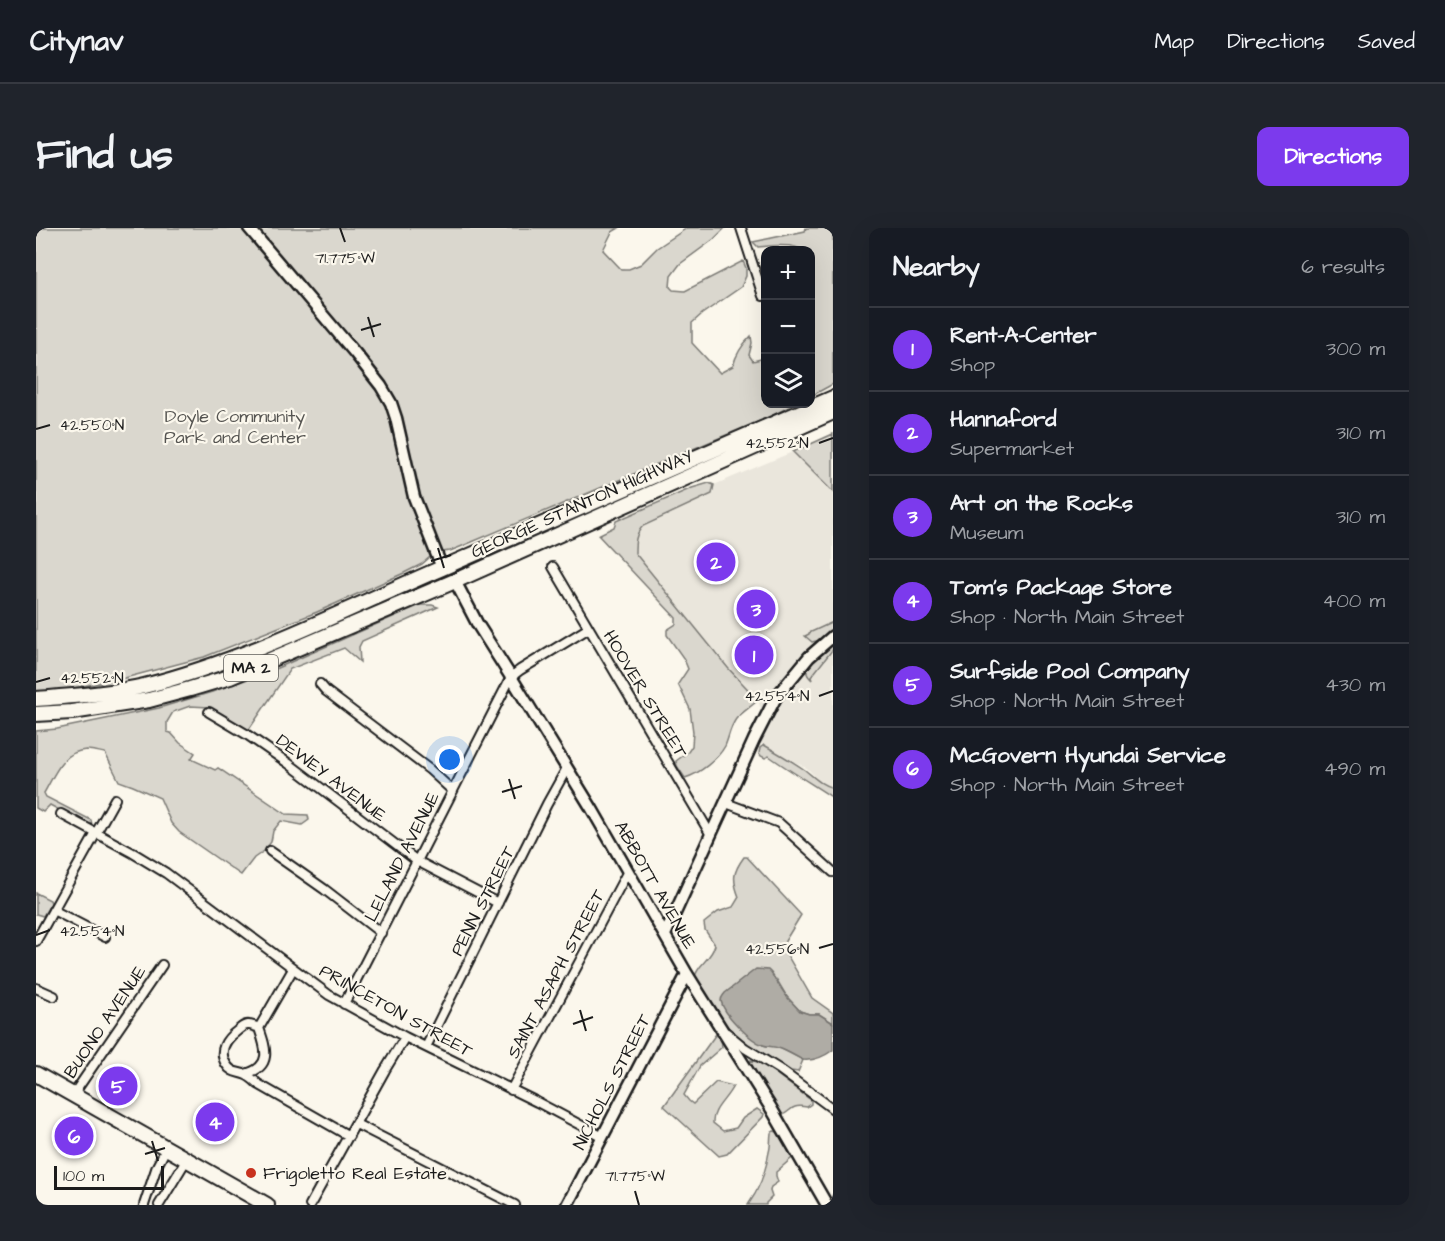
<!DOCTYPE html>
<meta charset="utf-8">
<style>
:root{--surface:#171b24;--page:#20242c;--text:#f1f3f6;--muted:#9ea1a6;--line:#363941;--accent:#7c3aed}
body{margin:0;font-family:"Architects Daughter",sans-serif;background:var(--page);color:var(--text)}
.controls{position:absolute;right:18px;top:18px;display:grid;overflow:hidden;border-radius:12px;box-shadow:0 6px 24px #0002}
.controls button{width:54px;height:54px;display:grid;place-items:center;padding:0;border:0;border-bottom:2px solid var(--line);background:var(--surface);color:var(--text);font:30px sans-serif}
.scale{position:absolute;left:18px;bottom:15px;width:110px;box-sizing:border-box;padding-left:6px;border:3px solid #1c1c1c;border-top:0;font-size:16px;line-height:21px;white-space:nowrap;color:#1c1c1c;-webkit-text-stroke:4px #fbf7ec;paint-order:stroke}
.you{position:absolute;left:414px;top:532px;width:21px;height:21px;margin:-15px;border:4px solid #fff;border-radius:50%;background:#1a73e8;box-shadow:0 0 0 9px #1a73e833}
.badge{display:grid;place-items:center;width:39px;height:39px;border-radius:50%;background:var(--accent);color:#fff;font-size:20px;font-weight:700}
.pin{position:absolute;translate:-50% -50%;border:3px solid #fff;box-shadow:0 2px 6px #0006}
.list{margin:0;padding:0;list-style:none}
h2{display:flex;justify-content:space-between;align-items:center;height:78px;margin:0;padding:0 24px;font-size:26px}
h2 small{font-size:20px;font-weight:400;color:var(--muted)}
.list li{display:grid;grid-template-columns:39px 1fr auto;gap:18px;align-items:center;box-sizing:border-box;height:84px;padding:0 24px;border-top:2px solid var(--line)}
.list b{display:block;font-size:22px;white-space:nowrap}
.list p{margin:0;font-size:20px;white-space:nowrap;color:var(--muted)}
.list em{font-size:20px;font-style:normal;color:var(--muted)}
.icon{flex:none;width:33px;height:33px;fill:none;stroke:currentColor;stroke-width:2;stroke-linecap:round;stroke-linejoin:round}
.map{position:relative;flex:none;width:797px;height:977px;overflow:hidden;border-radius:12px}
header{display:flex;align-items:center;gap:36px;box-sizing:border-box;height:84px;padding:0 30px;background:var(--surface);border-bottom:2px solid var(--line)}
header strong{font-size:28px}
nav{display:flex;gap:33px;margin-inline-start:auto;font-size:21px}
.intro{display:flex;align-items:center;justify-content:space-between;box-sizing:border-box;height:144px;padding:0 36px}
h1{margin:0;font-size:42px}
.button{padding:15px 27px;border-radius:12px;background:var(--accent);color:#fff;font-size:21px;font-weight:700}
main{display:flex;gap:36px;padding:0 36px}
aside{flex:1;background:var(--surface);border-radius:12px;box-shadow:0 6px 24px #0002}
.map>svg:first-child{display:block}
.built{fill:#eae6dc}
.green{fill:#dad7ce;stroke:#7b7a75;stroke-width:1.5}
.water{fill:#afaca5;stroke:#74726e;stroke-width:1.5}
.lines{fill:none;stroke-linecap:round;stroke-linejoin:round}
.street-casing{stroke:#1c1c1c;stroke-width:12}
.secondary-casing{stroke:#1c1c1c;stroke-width:15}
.highway-casing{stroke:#1c1c1c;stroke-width:18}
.street{stroke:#fbf7ec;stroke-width:8}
.secondary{stroke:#fbf7ec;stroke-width:10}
.highway{stroke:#fbf7ec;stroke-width:14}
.ticks{fill:none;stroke:#1c1c1c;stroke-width:2}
.poi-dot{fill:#c8321e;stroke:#fbf7ec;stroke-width:2}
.labels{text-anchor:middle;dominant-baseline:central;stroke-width:4.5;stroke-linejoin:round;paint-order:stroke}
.shield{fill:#fbf7ec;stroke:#5f5e5a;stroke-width:1.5}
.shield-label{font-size:16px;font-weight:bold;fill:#1c1c1c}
.park-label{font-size:18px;fill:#555451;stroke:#fbf7ec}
.street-label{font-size:18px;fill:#1c1c1c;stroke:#fbf7ec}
.poi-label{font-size:18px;fill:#1c1c1c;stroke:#fbf7ec;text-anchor:start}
.ticks-label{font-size:15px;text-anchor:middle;fill:#1c1c1c;stroke:#fbf7ec;stroke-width:4.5;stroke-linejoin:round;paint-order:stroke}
</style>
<header>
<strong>Citynav</strong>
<nav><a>Map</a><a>Directions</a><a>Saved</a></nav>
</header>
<div class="intro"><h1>Find us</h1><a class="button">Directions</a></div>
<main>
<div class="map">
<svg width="797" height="977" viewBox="0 0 797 977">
<rect width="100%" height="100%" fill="#fbf7ec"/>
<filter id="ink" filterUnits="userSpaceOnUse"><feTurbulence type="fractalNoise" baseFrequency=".0167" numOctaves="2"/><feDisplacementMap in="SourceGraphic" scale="12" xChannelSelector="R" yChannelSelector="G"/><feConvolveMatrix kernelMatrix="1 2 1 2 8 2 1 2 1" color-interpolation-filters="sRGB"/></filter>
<g filter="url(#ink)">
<path class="built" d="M 797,207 L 797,559 L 787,557 L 772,541 L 718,512 L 731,486 L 724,479 L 722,472 L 692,440 L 578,299 Z"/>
<path class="green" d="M 0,0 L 583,0 L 576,4 L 567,22 L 585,41 L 593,41 L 605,36 L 621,20 L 651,0 L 689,0 L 678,11 L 644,36 L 635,48 L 634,59 L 637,62 L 649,63 L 707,33 L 710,40 L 710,48 L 705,59 L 666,86 L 656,95 L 656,115 L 684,145 L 697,138 C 700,126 706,117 715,108 L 716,115 L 713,127 L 717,133 L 729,130 L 730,176 L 759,176 L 733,189 L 424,319 L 414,323 L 406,324 L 393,330 L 386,336 L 368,345 L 281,384 L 168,429 L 85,451 L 37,460 L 0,464 Z
M 770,0 L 797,0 L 797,156 L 775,168 L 774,55 L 776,53 L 775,47 L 774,22 C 768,22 765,21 759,19 C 747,16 734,18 722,19 L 717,14 L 769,3 Z
M 797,206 L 797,264 L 757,224 Z
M 673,255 L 678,257 L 676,266 L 607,298 C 599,306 599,315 599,325 L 692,440 L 722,472 C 716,478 705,485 700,491 C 694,499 693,509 689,518 C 682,531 663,546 649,550 L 641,538 L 640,533 L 652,524 L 656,518 L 657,504 L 654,481 L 642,456 L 652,441 L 648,431 L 631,407 L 631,402 L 640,396 L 640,390 L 562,307 L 578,299 L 580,293 L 656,260 Z
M 384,377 L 396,377 L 402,379 L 326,413 L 323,419 L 324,434 L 308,420 L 254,441 L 212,503 L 173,479 L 154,478 L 137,484 L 131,494 L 131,504 L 135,505 L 144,515 L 159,525 L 155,531 L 179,542 L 182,540 L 250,586 L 272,587 L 273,592 L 266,597 L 245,593 L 237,603 L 235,614 L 228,623 L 218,630 L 205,647 L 143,604 L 135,595 L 124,570 L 97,558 L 83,553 L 69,525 C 63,524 56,522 50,522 C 26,523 18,548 8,565 L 10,569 L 55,592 L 56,597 L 51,597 L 14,577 L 7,584 L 0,580 L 0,503 L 21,501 L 123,480 L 176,464 L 239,441 Z
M 797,394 L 797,401 L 784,412 L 776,414 L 769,408 L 773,406 L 773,405 Z
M 797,416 L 797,421 L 775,449 L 776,452 C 773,449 770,447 771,443 C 771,437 792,421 797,416 Z
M 728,517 C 742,525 756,533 769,542 C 779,550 784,556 797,560 L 797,570 C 776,556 754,543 733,528 L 729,530 L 725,528 L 723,525 L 724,520 Z
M 708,629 L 711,629 L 765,687 L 746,718 L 776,770 L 797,785 L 797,795 L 783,786 L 773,786 L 764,783 L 751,769 L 741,752 L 727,817 L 742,819 L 767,832 L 762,844 L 755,843 C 734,830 710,818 693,800 C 679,786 669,767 658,751 C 661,736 675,732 679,717 L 669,702 L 668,695 L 682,684 L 697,679 L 703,669 C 696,651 697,644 708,629 Z
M 0,665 L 14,672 L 15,675 L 7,688 L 0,686 Z
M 680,806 L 685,811 L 686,819 L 664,838 L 648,867 L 653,873 L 657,876 L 680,854 L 697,858 C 691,871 676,881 677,895 L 687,903 L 700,900 L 707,890 L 721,881 L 728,886 L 727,889 L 691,926 L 683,928 L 628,878 Z
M 715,832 L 727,836 L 772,870 L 775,872 L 775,876 L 771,879 C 752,876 757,884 744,888 L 715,840 L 714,836 Z
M 738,903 L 742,904 L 756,930 L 740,944 L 740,948 L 742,954 L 735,959 L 734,963 L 736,969 L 730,975 L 730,977 L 712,977 C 723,962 730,942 733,924 C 735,918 734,911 735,905 Z"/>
<path class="water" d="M 720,741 L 732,742 L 735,745 L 751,769 L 764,783 L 773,786 L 783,786 L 797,795 L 797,822 C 789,828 778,833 767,832 C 759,828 750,822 742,820 C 737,818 732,819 727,817 C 715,813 688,787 685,773 C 685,769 687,768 689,765 Z"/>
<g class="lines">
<g class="street-casing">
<path id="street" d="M 705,0 L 727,68
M 517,339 L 675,607
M 284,456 L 290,463 L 394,542 L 417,563
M 173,484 L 210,506 L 252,535 L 381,633 L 462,675
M 690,575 L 743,595 L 797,644
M 25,586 L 97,625 L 130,645 L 293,767 L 369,809 L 501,874 L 567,909
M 234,623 L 288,661 L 345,705
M 17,682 L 69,709
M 0,713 L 79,571
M 0,760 L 18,768
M 308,776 L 475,449 L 484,442 L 553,400
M 223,800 L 257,741
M 691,805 L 709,820 L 743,841 L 797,881
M 390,819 L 511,576 L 531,540
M 209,846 C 237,839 230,820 223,800 C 222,799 214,797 213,797 C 208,796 205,800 201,803 C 190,811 182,823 190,836 C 196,846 202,843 210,847 C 215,849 219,853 222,856 L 313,908
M 475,862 L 592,643
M 37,867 L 126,737
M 320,896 L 479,977
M 108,977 L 121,938 L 131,919
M 123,977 L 151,931
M 274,977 L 349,842 L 369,809"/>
</g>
<g class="secondary-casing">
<path id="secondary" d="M 213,0 L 319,125 L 345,158 L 355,175 L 360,190 L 378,269 L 406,340
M 419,353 L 442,397 L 475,449 L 556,581 L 651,746 L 735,880 L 791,977
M 629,707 L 718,512 L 740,469 L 773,429 L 797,408
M 531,977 L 651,746"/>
</g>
<g class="highway-casing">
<path id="highway" d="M 0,471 C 36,468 73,466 108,458 C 212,432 308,382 406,340 C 537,284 667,227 797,170
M 0,486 L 36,484 L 113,472 L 154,461 L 194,449 L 419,353 L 797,184
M 0,846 L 231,977"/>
</g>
<use href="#street" class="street"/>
<use href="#secondary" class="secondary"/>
<use href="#highway" class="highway"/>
</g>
</g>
<path class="ticks" d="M 304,0 L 309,14M 332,89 L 338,109M 325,102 L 345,96M 0,201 L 14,197M 783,215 L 797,210M 402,320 L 408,340M 395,333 L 415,327M 0,454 L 14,450M 783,468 L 797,463M 473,551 L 479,571M 466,564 L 486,558M 0,707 L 14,702M 783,720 L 797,716M 544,782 L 550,803M 537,796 L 557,789M 116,913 L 122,933M 109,926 L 129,920M 599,963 L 603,977"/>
<circle class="poi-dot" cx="215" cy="945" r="6"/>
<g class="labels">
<rect class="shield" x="188" y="427" width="54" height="26" rx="4.5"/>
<g class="shield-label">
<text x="215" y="440">MA 2</text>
</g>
<g class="park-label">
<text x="199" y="188">Doyle Community<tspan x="199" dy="21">Park and Center</tspan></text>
</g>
<g class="street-label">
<text transform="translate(546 276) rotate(-24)">GEORGE STANTON HIGHWAY</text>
<text transform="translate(609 466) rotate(59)">HOOVER STREET</text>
<text transform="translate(295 550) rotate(37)">DEWEY AVENUE</text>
<text transform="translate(366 629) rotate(-63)">LELAND AVENUE</text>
<text transform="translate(619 657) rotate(60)">ABBOTT AVENUE</text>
<text transform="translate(447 673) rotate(-63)">PENN STREET</text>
<text transform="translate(520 746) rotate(-62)">SAINT ASAPH STREET</text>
<text transform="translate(360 783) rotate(29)">PRINCETON STREET</text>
<text transform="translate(69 794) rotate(-56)">BUONO AVENUE</text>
<text transform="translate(576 854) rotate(-63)">NICHOLS STREET</text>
</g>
<g class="poi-label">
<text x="227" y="945">Frigoletto Real Estate</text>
</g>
</g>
<g class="ticks-label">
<text x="309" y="35">71.775°W</text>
<text x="56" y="202">42.550°N</text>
<text x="741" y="220">42.552°N</text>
<text x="56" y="455">42.552°N</text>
<text x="741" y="473">42.554°N</text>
<text x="56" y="708">42.554°N</text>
<text x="741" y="726">42.556°N</text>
<text x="599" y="953">71.775°W</text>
</g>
</svg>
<div class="controls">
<button>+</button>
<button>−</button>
<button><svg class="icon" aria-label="layers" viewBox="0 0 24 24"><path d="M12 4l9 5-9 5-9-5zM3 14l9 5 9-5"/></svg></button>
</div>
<div class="scale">100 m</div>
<div class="you"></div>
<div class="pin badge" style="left:718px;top:427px">1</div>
<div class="pin badge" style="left:680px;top:334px">2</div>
<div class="pin badge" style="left:720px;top:381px">3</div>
<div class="pin badge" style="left:179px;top:894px">4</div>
<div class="pin badge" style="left:82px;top:858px">5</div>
<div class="pin badge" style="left:38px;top:908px">6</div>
</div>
<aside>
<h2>Nearby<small>6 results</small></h2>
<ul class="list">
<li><span class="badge">1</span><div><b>Rent-A-Center</b><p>Shop</p></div><em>300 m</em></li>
<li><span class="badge">2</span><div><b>Hannaford</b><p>Supermarket</p></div><em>310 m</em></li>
<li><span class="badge">3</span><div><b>Art on the Rocks</b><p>Museum</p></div><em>310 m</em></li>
<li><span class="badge">4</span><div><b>Tom's Package Store</b><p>Shop · North Main Street</p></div><em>400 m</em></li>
<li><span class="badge">5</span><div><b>Surfside Pool Company</b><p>Shop · North Main Street</p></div><em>430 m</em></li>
<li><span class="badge">6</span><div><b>McGovern Hyundai Service</b><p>Shop · North Main Street</p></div><em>490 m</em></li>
</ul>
</aside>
</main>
